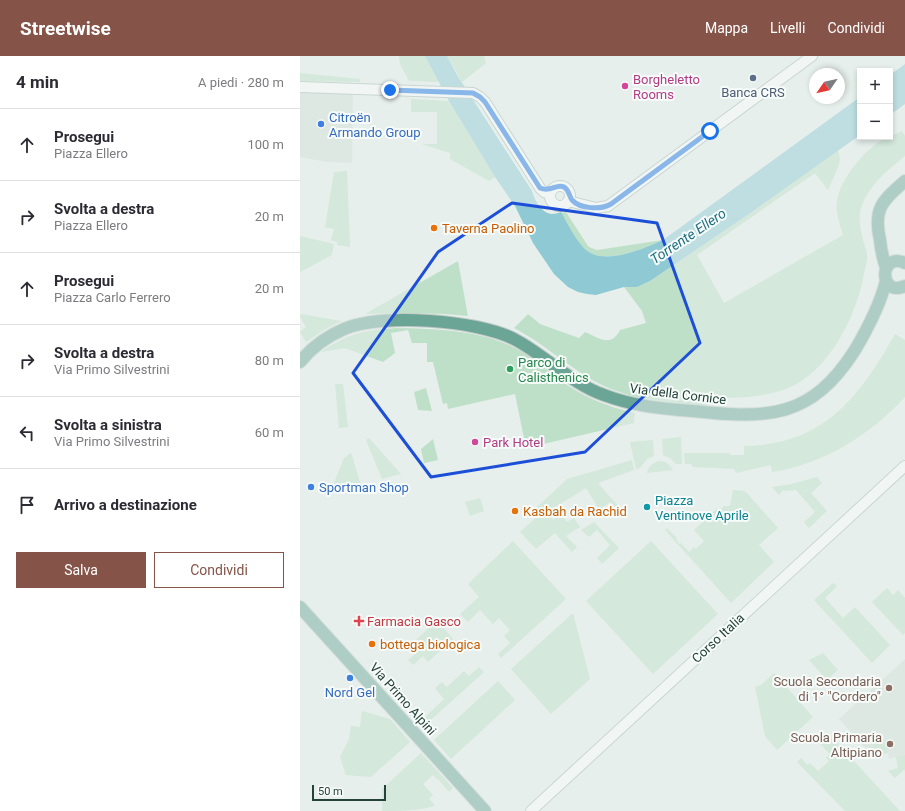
<!DOCTYPE html>
<html lang="it">
<meta charset="utf-8">
<style>
:root{--surface:#fff;--page:#f7f7f7;--text:#2b2b33;--muted:#7c7c81;--line:#e1e1e2;--accent:#855347}
body{margin:0;font-family:Roboto,sans-serif;background:var(--page);color:var(--text)}
.controls{position:absolute;right:12px;top:12px;display:grid;overflow:hidden;border-radius:0px;box-shadow:0 2px 6px #0003}
.controls button{width:36px;height:36px;display:grid;place-items:center;padding:0;border:0;border-bottom:1px solid var(--line);background:var(--surface);color:var(--text);font:20px sans-serif}
.compass{position:absolute;left:509px;top:12px;width:36px;height:36px;border-radius:50%;background:var(--surface);box-shadow:0 2px 6px #0003;rotate:236deg}
.scale{position:absolute;left:12px;bottom:10px;width:74px;box-sizing:border-box;padding-left:4px;border:2px solid #24423a;border-top:0;font-size:11px;line-height:14px;white-space:nowrap;color:#24423a;-webkit-text-stroke:3px #f7fbf9;paint-order:stroke}
.stop{position:absolute;width:12px;height:12px;margin:-9px;border:3px solid #1a73e8;border-radius:50%;background:#fff}
.stop.end{background:#1a73e8;border-color:#fff;box-shadow:0 1px 4px #0008}
.list{margin:0;padding:0;list-style:none}
h2{display:flex;justify-content:space-between;align-items:center;height:52px;margin:0;padding:0 16px;font-size:17px}
h2 small{font-size:13px;font-weight:400;color:var(--muted)}
.list li{display:grid;grid-template-columns:26px 1fr auto;gap:12px;align-items:center;box-sizing:border-box;height:72px;padding:0 16px;border-top:1px solid var(--line)}
.list b{display:block;font-size:15px;white-space:nowrap}
.list p{margin:0;font-size:13px;white-space:nowrap;color:var(--muted)}
.list em{font-size:13px;font-style:normal;color:var(--muted)}
.actions{display:flex;gap:8px;padding:12px 16px}
.actions a{flex:1;padding:9px 0;border:1px solid var(--accent);border-radius:0px;text-align:center;font-size:14px;color:var(--accent)}
.actions .main{background:var(--accent);color:#fff}
.icon{flex:none;width:22px;height:22px;fill:none;stroke:currentColor;stroke-width:2;stroke-linecap:round;stroke-linejoin:round}
.map{position:relative;flex:none;width:605px;height:755px;overflow:hidden}
header{display:flex;align-items:center;gap:24px;box-sizing:border-box;height:56px;padding:0 20px;background:var(--accent);color:#fff}
header strong{font-size:19px}
nav{display:flex;gap:22px;margin-inline-start:auto;font-size:14px}
main{display:flex}
aside{flex:1;background:var(--surface)}
.map>svg:first-child{display:block}
.built{fill:#d4dfda}
.green{fill:#bfe0c8}
.water{fill:#8ec9d4}
.lines{fill:none;stroke-linecap:round;stroke-linejoin:round}
.minor-casing{stroke:#a8b8b2;stroke-width:12}
.major-casing{stroke:#c2cac8;stroke-width:14}
.minor{stroke:#fff;stroke-width:10}
.major{stroke:#6aa596;stroke-width:12}
.route{stroke:#1a73e8;stroke-width:5}
.marked{fill:none;stroke:#1d4ed8;stroke-width:3;stroke-linejoin:round}
.service-dot{fill:#5c6f8a;stroke:#f7fbf9;stroke-width:1.5}
.hotel-dot{fill:#d1479c;stroke:#f7fbf9;stroke-width:1.5}
.shop-dot{fill:#3f7fe0;stroke:#f7fbf9;stroke-width:1.5}
.food-dot{fill:#e8710a;stroke:#f7fbf9;stroke-width:1.5}
.leisure-dot{fill:#2e9e5b;stroke:#f7fbf9;stroke-width:1.5}
.culture-dot{fill:#0f9aa8;stroke:#f7fbf9;stroke-width:1.5}
.health-dot{fill:#e0444e;stroke:#f7fbf9;stroke-width:1.5}
.education-dot{fill:#8d6e63;stroke:#f7fbf9;stroke-width:1.5}
.labels{text-anchor:middle;dominant-baseline:central;stroke-width:4;stroke-linejoin:round;paint-order:stroke}
.hotel-label{font-size:13px;fill:#b23c85;stroke:#f7fbf9;text-anchor:start}
.service-label{font-size:13px;fill:#4e5e75;stroke:#f7fbf9}
.shop-label{font-size:13px;fill:#366cbe;stroke:#f7fbf9;text-anchor:start}
.food-label{font-size:13px;fill:#c56008;stroke:#f7fbf9;text-anchor:start}
.leisure-label{font-size:13px;fill:#27864d;stroke:#f7fbf9;text-anchor:start}
.street-label{font-size:13px;fill:#24423a;stroke:#f7fbf9}
.culture-label{font-size:13px;fill:#0d838f;stroke:#f7fbf9;text-anchor:start}
.health-label{font-size:13px;fill:#be3a42;stroke:#f7fbf9;text-anchor:start}
.education-label{font-size:13px;fill:#785e54;stroke:#f7fbf9;text-anchor:end}
.water-label{font-size:14px;font-style:italic;fill:#1c6f80;stroke:#f7fbf9}
</style>
<header>
<strong>Streetwise</strong>
<nav><a>Mappa</a><a>Livelli</a><a>Condividi</a></nav>
</header>
<main>
<aside>
<h2>4 min<small>A piedi · 280 m</small></h2>
<ul class="list">
<li><svg class="icon" aria-label="ahead" viewBox="0 0 24 24"><path d="M12 20V5M6 11l6-6 6 6"/></svg><div><b>Prosegui</b><p>Piazza Ellero</p></div><em>100 m</em></li>
<li><svg class="icon" aria-label="right" viewBox="0 0 24 24"><path d="M7 20v-9h11M14 6l5 5-5 5"/></svg><div><b>Svolta a destra</b><p>Piazza Ellero</p></div><em>20 m</em></li>
<li><svg class="icon" aria-label="ahead" viewBox="0 0 24 24"><path d="M12 20V5M6 11l6-6 6 6"/></svg><div><b>Prosegui</b><p>Piazza Carlo Ferrero</p></div><em>20 m</em></li>
<li><svg class="icon" aria-label="right" viewBox="0 0 24 24"><path d="M7 20v-9h11M14 6l5 5-5 5"/></svg><div><b>Svolta a destra</b><p>Via Primo Silvestrini</p></div><em>80 m</em></li>
<li><svg class="icon" aria-label="left" viewBox="0 0 24 24"><path d="M17 20v-9H6M10 6l-5 5 5 5"/></svg><div><b>Svolta a sinistra</b><p>Via Primo Silvestrini</p></div><em>60 m</em></li>
<li><svg class="icon" aria-label="arrive" viewBox="0 0 24 24"><path d="M6 21V4h12l-3 4 3 4H6"/></svg><div><b>Arrivo a destinazione</b></div></li>
</ul>
<div class="actions"><a class="main">Salva</a><a>Condividi</a></div>
</aside>
<div class="map">
<svg width="605" height="755" viewBox="0 0 605 755">
<rect width="100%" height="100%" fill="#e6efeb"/>
<path class="built" d="M 0,36 L 53,37 L 52,107 L 27,106 L 0,101 Z
M 605,603 L 605,715 L 597,707 L 596,701 L 589,703 L 588,697 L 573,701 L 539,663 Z"/>
<path class="green" d="M 99,0 L 125,0 L 139,26 L 109,25 L 100,8 Z
M 147,0 L 184,0 L 186,7 L 162,26 Z
M 0,17 L 60,23 L 60,26 L 0,25 Z
M 111,43 L 149,45 L 195,121 L 189,125 L 150,103 L 150,97 L 122,88 L 137,88 L 137,56 L 111,56 Z
M 602,75 L 605,80 L 605,100 C 588,114 570,128 562,149 C 557,163 561,175 564,188 C 565,191 567,196 567,199 C 568,205 565,212 564,217 C 557,260 528,317 486,333 C 461,342 434,342 408,342 L 407,350 C 370,346 327,344 294,325 C 266,309 243,287 214,272 L 228,258 L 240,268 L 279,282 L 285,276 C 299,282 311,292 320,274 L 346,267 L 342,255 L 324,231 L 337,231 L 350,225 L 449,158 L 538,94 L 540,103 L 539,109 L 528,134 L 515,117 L 397,199 L 424,247 L 543,179 C 540,168 535,157 537,145 C 541,122 564,94 585,82 C 590,80 596,78 602,75 Z
M 47,115 L 50,191 L 37,189 L 37,186 L 31,184 L 34,173 L 25,171 L 34,116 Z
M 266,156 L 286,187 L 289,191 L 297,194 L 363,184 C 342,193 301,212 283,191 C 274,181 268,168 261,157 Z
M 0,180 L 34,188 L 32,199 L 0,216 Z
M 158,205 L 168,260 L 145,258 L 95,257 L 65,258 Z
M 1,258 L 41,265 L 24,274 L 6,286 L 0,276 L 6,271 L 0,261 Z
M 97,272 C 140,273 187,274 224,297 C 238,305 250,317 263,326 C 285,342 309,351 335,357 L 334,367 L 226,392 L 215,338 L 148,353 L 147,347 L 143,348 L 133,306 L 127,306 L 127,287 L 112,287 L 108,274 L 91,277 L 95,297 L 83,306 L 45,292 L 21,296 C 49,277 64,274 97,272 Z
M 595,278 L 605,284 L 605,341 C 570,379 524,408 472,416 L 471,409 L 436,417 L 434,413 L 393,411 L 391,408 L 385,408 L 384,397 L 430,397 L 430,399 L 444,399 L 444,390 C 523,389 559,342 595,278 Z
M 35,328 L 43,328 L 48,371 L 39,372 Z
M 126,332 L 132,355 L 118,354 L 114,336 Z
M 381,381 L 382,408 L 376,408 L 370,402 L 363,399 L 362,383 Z
M 69,382 L 101,418 L 82,423 L 66,384 Z
M 133,383 L 138,404 L 124,407 L 121,393 Z
M 353,384 L 354,400 L 347,403 L 340,412 L 336,413 L 330,386 Z
M 51,397 L 61,429 L 36,437 L 34,427 L 44,402 Z
M 332,404 L 334,414 L 298,427 L 319,451 L 316,453 L 311,446 L 299,453 L 286,432 L 254,452 L 255,455 L 250,459 L 253,464 L 259,460 L 263,461 L 267,466 L 274,462 L 280,471 L 266,480 L 277,491 L 272,496 L 255,477 L 236,493 L 220,476 L 240,458 L 235,453 L 267,423 Z
M 359,405 C 366,405 369,408 373,414 L 347,417 C 349,410 352,407 359,405 Z
M 517,421 L 522,427 L 511,437 L 527,455 L 509,472 L 504,466 L 515,456 L 496,434 L 482,435 L 479,439 L 472,431 L 492,428 Z
M 433,434 L 445,435 L 478,472 L 459,489 L 474,506 L 431,547 L 365,474 L 367,472 L 377,482 L 376,483 L 379,488 L 381,487 L 389,496 L 394,491 L 396,493 L 404,485 L 394,474 L 415,454 L 423,452 L 423,450 L 430,450 Z
M 180,442 L 184,455 L 170,460 L 165,446 Z
M 294,466 L 319,492 L 302,508 L 297,502 L 310,489 L 297,474 L 289,481 L 281,474 Z
M 213,485 L 266,543 L 201,602 L 198,598 L 210,587 L 204,580 L 210,574 L 199,562 L 193,568 L 180,554 L 168,566 L 160,558 L 179,541 L 168,528 Z
M 351,485 L 418,558 L 353,618 L 286,545 Z
M 533,527 L 537,530 L 525,542 L 543,562 L 555,551 L 590,589 L 572,607 L 514,544 Z
M 587,532 L 593,539 L 598,534 L 605,542 L 605,577 L 603,579 L 572,546 Z
M 273,557 L 290,623 L 251,658 L 211,613 Z
M 137,564 L 153,583 L 128,606 L 123,600 L 113,609 L 108,604 L 121,593 L 115,585 Z
M 523,597 L 538,614 L 527,624 L 509,604 Z
M 179,611 L 184,616 L 123,671 L 109,656 L 113,652 L 123,663 L 144,643 L 135,632 L 142,626 L 147,631 L 164,615 L 169,620 Z
M 474,617 L 513,661 L 477,694 L 465,680 L 455,631 L 461,629 Z
M 198,625 L 215,644 L 151,703 L 134,684 Z
M 62,655 L 90,663 L 110,686 L 71,721 L 46,719 L 40,701 L 49,683 L 51,670 L 60,671 Z
M 528,677 L 600,755 L 545,755 L 497,706 L 501,702 L 507,709 L 510,707 L 518,715 L 529,705 L 526,702 L 530,698 L 518,686 Z
M 582,682 L 584,685 L 588,697 L 573,701 L 568,694 Z
M 121,697 L 153,732 L 149,736 L 138,723 L 137,723 L 133,719 L 123,728 L 133,739 L 129,743 L 135,749 C 124,755 97,755 82,755 L 82,733 Z
M 605,699 L 605,713 L 595,722 L 588,715 L 598,712 L 596,701 Z"/>
<path class="water" d="M 125,0 L 147,0 L 157,19 L 232,135 C 234,143 242,158 252,158 C 255,158 258,157 261,156 C 268,168 274,181 283,191 C 301,212 342,193 363,184 L 560,41 L 560,79 L 449,158 L 350,225 L 337,231 L 324,231 L 296,239 L 287,238 L 278,236 L 268,231 L 254,218 L 233,187 L 215,150 L 195,121 L 149,45 Z
M 605,8 L 605,48 L 590,59 L 590,19 Z"/>
<g class="lines">
<g class="minor-casing">
<path id="minor" d="M 0,31 L 173,37 L 180,41 L 185,46 L 240,132 L 244,136 L 250,138
M250 140a10 10 0 1 1 20 0a10 10 0 1 1-20 0Z
M 268,145 L 296,152 L 308,150 L 512,0
M 231,755 L 605,410"/>
</g>
<g class="major-casing">
<path id="major" d="M 605,207 C 579,195 578,242 605,230
M 586,212 C 583,203 581,194 580,184 C 573,153 582,145 605,125
M 0,306 C 11,292 28,280 44,273 C 83,257 176,264 214,283 C 245,299 270,327 304,339 C 333,350 363,353 393,355 C 468,363 511,363 555,294 C 568,272 580,249 586,225
M 0,551 L 185,755"/>
</g>
<use href="#minor" class="minor"/>
<use href="#major" class="major"/>
</g>
<g class="lines">
<path class="route" d="M 90,34 L 173,37 L 180,41 L 185,46 L 240,132 C 251,137 256,127 264,131 C 269,134 269,140 272,144 C 280,153 301,154 311,148 L 410,75"/>
</g>
<path d="M0 0H605V755H0ZM 212,147 L 357,167 L 400,287 L 285,396 L 131,421 L 53,317 L 138,196 Z" fill="#e6efeb" fill-opacity=".55" fill-rule="evenodd"/>
<path class="marked" d="M 212,147 L 357,167 L 400,287 L 285,396 L 131,421 L 53,317 L 138,196 Z"/>
<circle class="service-dot" cx="453" cy="22" r="4"/>
<g class="hotel-dot">
<circle cx="325" cy="30" r="4"/>
<circle cx="175" cy="386" r="4"/>
</g>
<g class="shop-dot">
<circle cx="21" cy="68" r="4"/>
<circle cx="11" cy="431" r="4"/>
<circle cx="50" cy="622" r="4"/>
</g>
<g class="food-dot">
<circle cx="134" cy="172" r="4"/>
<circle cx="215" cy="455" r="4"/>
<circle cx="72" cy="588" r="4"/>
</g>
<circle class="leisure-dot" cx="210" cy="313" r="4"/>
<circle class="culture-dot" cx="347" cy="451" r="4"/>
<path class="health-dot" d="M57 559h4v4h4v4h-4v4h-4v-4h-4v-4h4z"/>
<g class="education-dot">
<circle cx="589" cy="632" r="4"/>
<circle cx="590" cy="688" r="4"/>
</g>
<g class="labels">
<g class="hotel-label">
<text x="333" y="23">Borgheletto<tspan x="333" dy="15">Rooms</tspan></text>
<text x="183" y="386">Park Hotel</text>
</g>
<g class="service-label">
<text x="453" y="36">Banca CRS</text>
</g>
<g class="shop-label">
<text x="29" y="61">Citroën<tspan x="29" dy="15">Armando Group</tspan></text>
<text x="19" y="431">Sportman Shop</text>
<text x="50" y="636" text-anchor="middle">Nord Gel</text>
</g>
<g class="food-label">
<text x="142" y="172">Taverna Paolino</text>
<text x="223" y="455">Kasbah da Rachid</text>
<text x="80" y="588">bottega biologica</text>
</g>
<g class="leisure-label">
<text x="218" y="306">Parco di<tspan x="218" dy="15">Calisthenics</tspan></text>
</g>
<g class="street-label">
<text transform="translate(378 338) rotate(7)">Via della Cornice</text>
<text transform="translate(418 582) rotate(-43)">Corso Italia</text>
<text transform="translate(103 643) rotate(48)">Via Primo Alpini</text>
</g>
<g class="culture-label">
<text x="355" y="444">Piazza<tspan x="355" dy="15">Ventinove Aprile</tspan></text>
</g>
<g class="health-label">
<text x="67" y="565">Farmacia Gasco</text>
</g>
<g class="education-label">
<text x="581" y="625">Scuola Secondaria<tspan x="581" dy="15">di 1° "Cordero"</tspan></text>
<text x="582" y="681">Scuola Primaria<tspan x="582" dy="15">Altipiano</tspan></text>
</g>
<g class="water-label">
<text transform="translate(388 180) rotate(-34)">Torrente Ellero</text>
</g>
</g>
</svg>
<div class="controls">
<button>+</button>
<button>−</button>
</div>
<svg class="compass" viewBox="-18 -18 36 36"><path d="M0-13l5 13h-10z" fill="#e53935"/><path d="M0 13l5-13h-10z" fill="#7c7c81"/></svg>
<div class="scale">50 m</div>
<div class="stop" style="left:410px;top:75px"></div>
<div class="stop end" style="left:90px;top:34px"></div>
</div>
</main>
